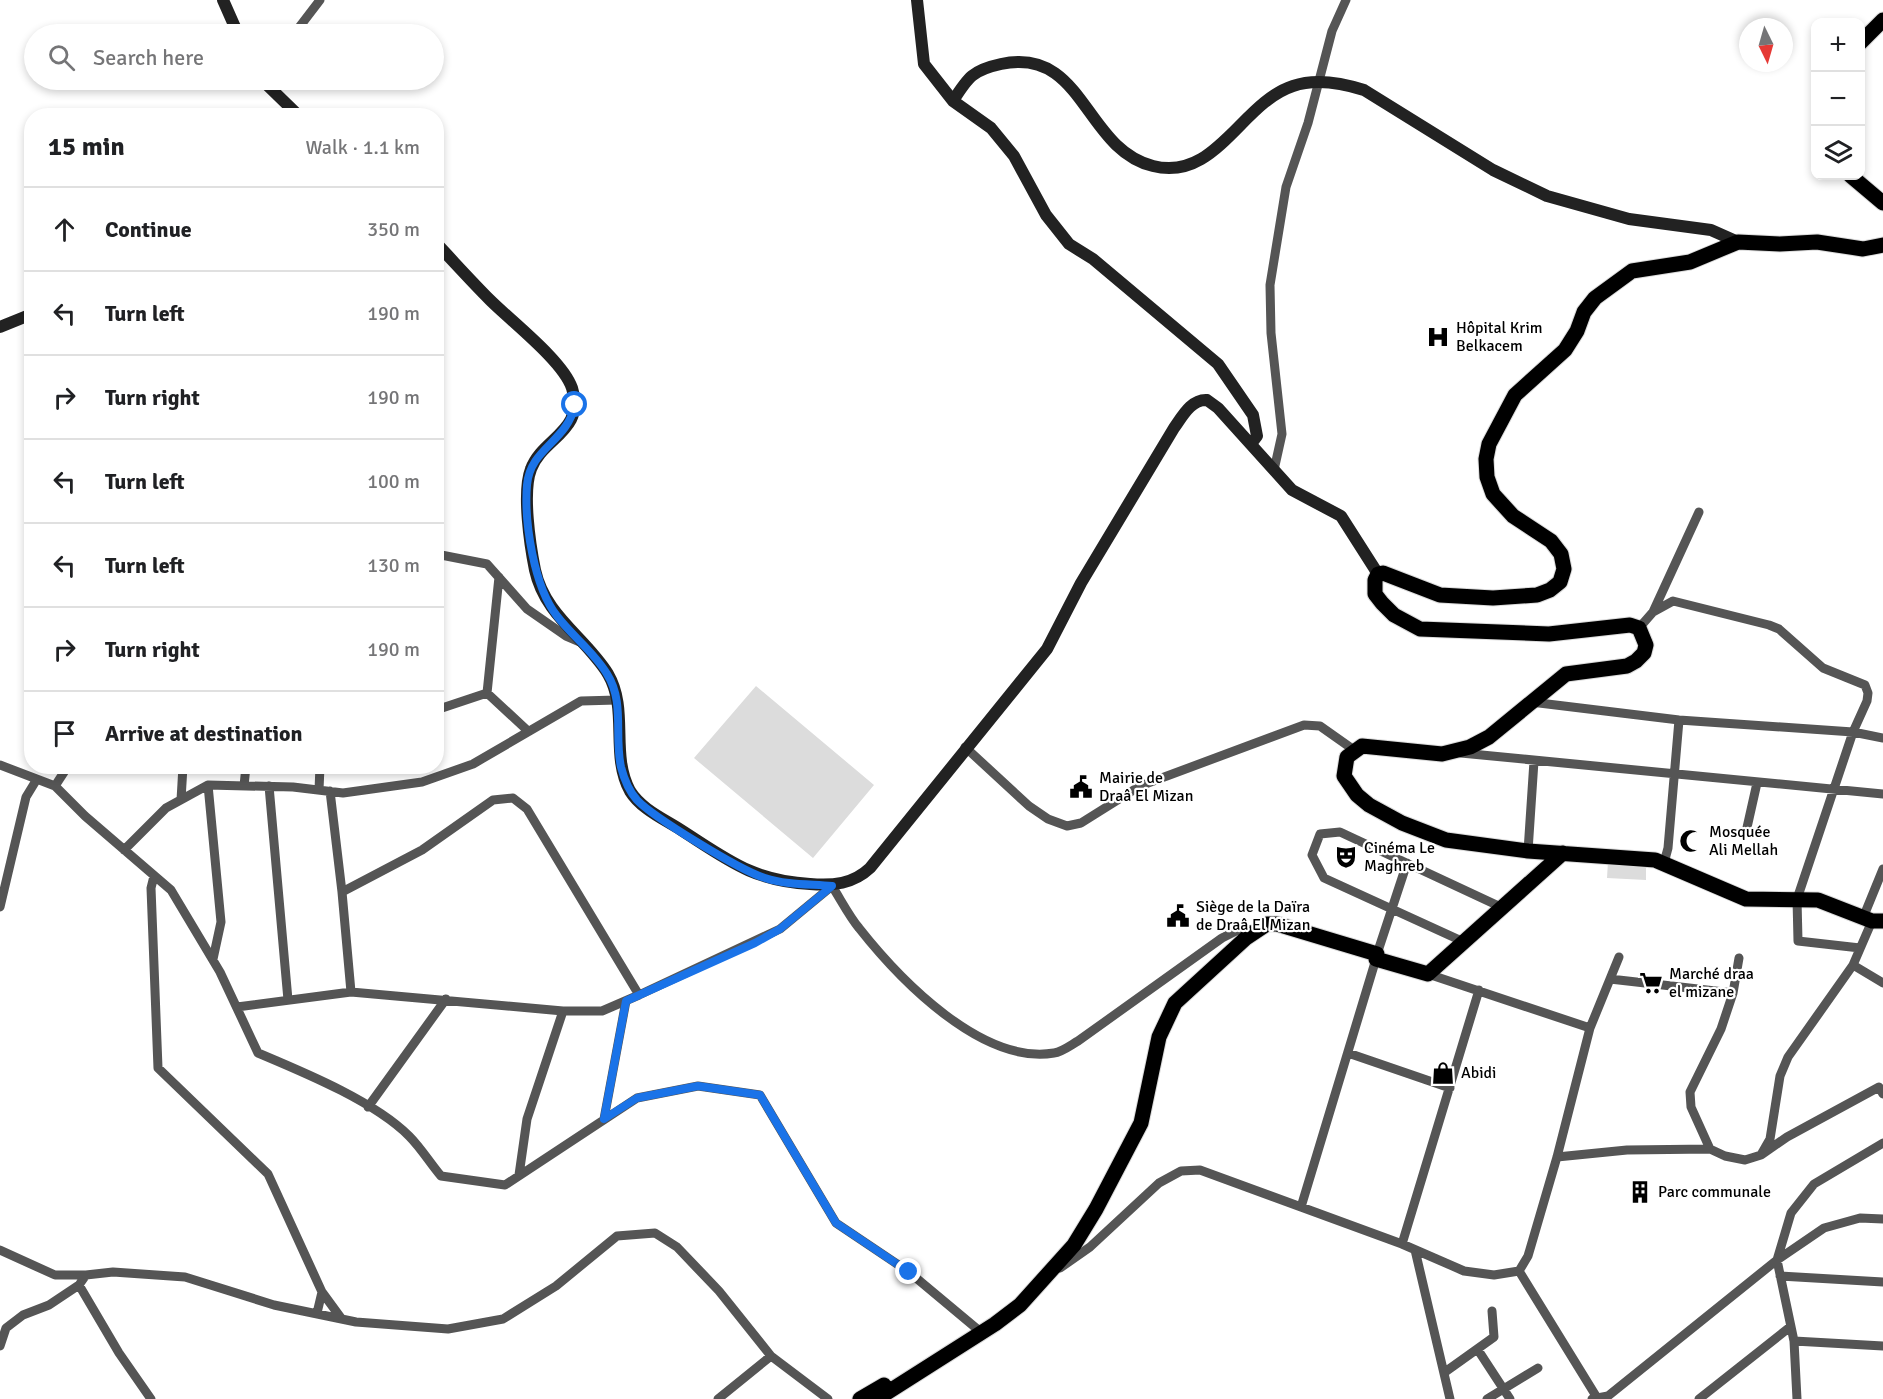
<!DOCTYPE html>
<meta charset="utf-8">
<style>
:root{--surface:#fff;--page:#f2f2f2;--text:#202124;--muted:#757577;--line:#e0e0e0}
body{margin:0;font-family:Signika,sans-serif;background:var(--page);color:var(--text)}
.controls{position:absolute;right:18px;top:18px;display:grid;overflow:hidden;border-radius:12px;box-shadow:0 3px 9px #0003}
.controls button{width:54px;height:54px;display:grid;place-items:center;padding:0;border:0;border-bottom:2px solid var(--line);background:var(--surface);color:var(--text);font:30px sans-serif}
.compass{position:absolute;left:1739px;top:18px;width:54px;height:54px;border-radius:50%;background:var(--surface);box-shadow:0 3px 9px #0003;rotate:175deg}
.stop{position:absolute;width:18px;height:18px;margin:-14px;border:4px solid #1a73e8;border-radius:50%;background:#fff}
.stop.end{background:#1a73e8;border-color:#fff;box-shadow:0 2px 6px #0008}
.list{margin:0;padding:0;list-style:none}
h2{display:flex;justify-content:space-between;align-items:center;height:78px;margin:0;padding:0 24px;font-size:26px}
h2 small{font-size:20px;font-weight:400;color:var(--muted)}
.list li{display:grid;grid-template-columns:39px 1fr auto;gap:18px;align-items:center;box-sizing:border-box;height:84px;padding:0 24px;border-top:2px solid var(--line)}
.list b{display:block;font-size:22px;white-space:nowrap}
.list em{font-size:20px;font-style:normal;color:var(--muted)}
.icon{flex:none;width:33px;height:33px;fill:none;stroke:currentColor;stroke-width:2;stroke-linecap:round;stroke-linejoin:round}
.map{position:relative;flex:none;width:1883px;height:1399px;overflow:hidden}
.search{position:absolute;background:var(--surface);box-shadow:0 3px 9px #0003;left:24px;top:24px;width:420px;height:66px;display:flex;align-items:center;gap:15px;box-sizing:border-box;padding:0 21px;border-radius:33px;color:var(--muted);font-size:22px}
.panel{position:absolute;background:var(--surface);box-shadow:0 3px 9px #0003;left:24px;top:108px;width:420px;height:666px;border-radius:24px}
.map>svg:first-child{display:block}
.green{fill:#dcdcdc}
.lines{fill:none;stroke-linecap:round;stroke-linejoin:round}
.primary-casing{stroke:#dbdbdb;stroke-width:17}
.street{stroke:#555;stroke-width:9}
.secondary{stroke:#222;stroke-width:12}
.primary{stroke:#000;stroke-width:15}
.route{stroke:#1a73e8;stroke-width:8}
.labels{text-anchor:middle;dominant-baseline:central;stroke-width:4.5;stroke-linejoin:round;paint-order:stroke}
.poi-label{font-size:16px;fill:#000;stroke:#fff;text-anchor:start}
</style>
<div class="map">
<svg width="1883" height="1399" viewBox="0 0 1883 1399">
<rect width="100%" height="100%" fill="#fff"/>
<path class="green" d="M 756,686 L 874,785 L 813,858 L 694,758 Z
M 1608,861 L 1646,863 L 1646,880 L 1607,878 Z"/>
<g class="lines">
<g class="primary-casing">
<path id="primary" d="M 1860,43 L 1883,20
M 1851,176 L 1883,203
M 1883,245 L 1863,249 L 1817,242 L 1780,244 L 1738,242 L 1690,262 L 1632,271 L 1595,298 L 1584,312 L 1577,331 L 1565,350 L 1515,395 L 1489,444 L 1486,459 L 1487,477 L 1493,494 L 1513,516 L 1551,541 L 1561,554 L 1564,569 L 1560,582 L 1550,590 L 1537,595 L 1493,598 L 1440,595 L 1383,573 L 1378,574 L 1375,580 L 1375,594 L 1382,603 L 1394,615 L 1420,629 L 1549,634 L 1630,625 L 1639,628 L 1646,645 L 1644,653 L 1636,661 L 1627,666 L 1566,674 L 1489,737 L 1470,747 L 1442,754 L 1362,746 L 1347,757 L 1344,776 L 1357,795 L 1369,805 L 1402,823 L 1446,840 L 1528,851 L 1655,860 L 1746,899 L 1818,900 L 1872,921 L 1883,921
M 860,1399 L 884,1385
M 877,1399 L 995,1324 L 1020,1305 L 1074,1245 L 1096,1209 L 1141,1123 L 1159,1037 L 1175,1003 L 1246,938 L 1267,924 L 1277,924 L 1377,954 L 1376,959 L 1428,974 L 1563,853"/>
</g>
<path class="street" d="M 294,34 L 320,0
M 1274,470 L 1282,434 L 1271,333 L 1270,285 L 1286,187 L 1308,123 L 1332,31 L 1346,0
M 436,554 L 487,564 L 527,609 L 566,636 L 580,642
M 1653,612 L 1699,512
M 1639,628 L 1653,612 L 1673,601 L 1769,625 L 1779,629 L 1823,668 L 1865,685 L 1868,693 L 1867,701 L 1853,732 L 1797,899 L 1798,941 L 1860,948
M 487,693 L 499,577
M 1531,702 L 1679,720 L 1853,732 L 1883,738
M 436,710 L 487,693 L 528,731
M 965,747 L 1029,806 L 1048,819 L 1067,826 L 1081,823 L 1140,786 L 1304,725 L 1320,726 L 1354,750
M 1461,753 L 1883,794
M 0,765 L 55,786
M 68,766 L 55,786 L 85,816 L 171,890 L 220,972 L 258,1053 C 303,1072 374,1101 409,1136 C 421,1148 430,1163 441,1176 L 505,1185 L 637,1098 L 698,1086 L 760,1095 L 836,1223 L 909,1272 L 982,1333
M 208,785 L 221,922 L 213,959
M 244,786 L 246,766
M 269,786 L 288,1000
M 319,790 L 320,766
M 330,791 L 342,892
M 181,800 L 183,766
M 1746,832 L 1757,783
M 124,850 L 166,808 L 208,785 L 293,787 L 343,793 L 422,782 L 473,764 L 581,701 L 617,700
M 1528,851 L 1534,761
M 1664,863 L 1668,848 L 1679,720
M 154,876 L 151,888 L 158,1068 L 268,1174 L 322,1292
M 0,907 L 26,797 L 37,779
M 1863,918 L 1883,869
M 1464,942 L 1324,878 L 1312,855 L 1320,834 L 1340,832 L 1503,908
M 1377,954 L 1407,863
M 1853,965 L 1883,983
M 1610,979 L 1733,993 L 1721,1029 L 1690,1092 L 1691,1107 L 1710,1149
M 1733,993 L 1739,958
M 639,995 L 780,929 L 832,886 C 841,900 849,916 859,928 C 900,980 982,1065 1054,1053 C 1062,1052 1071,1045 1078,1041 L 1222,938 L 1236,931 L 1255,929
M 237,1007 L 351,992
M 1590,1028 L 1619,957
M 1348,1053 L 1450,1088
M 368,1107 L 446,999
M 604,1119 L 626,1001
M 1762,1153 L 1770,1139 L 1780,1076 L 1788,1057 L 1853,965 L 1872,921
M 1557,1157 L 1627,1150 L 1710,1149 L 1725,1156 L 1745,1160 L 1761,1155 L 1787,1137 L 1879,1087 L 1883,1094
M 519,1175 L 527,1119 L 563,1011 L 602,1011 L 639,995 L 527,809 L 513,798 L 493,800 L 422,850 L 342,892 L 351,992 L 563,1011
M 1301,1207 L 1376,959
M 1402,1244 L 1479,990
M 0,1250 L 55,1275 L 86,1275
M 1415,1250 L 1450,1399
M 1060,1268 L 1090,1247 L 1159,1183 L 1181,1171 L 1200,1170 L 1402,1244 L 1464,1271 L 1494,1275 L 1519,1271 L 1528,1256 L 1557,1157 L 1590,1028 L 1428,974
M 1519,1271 L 1596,1396
M 1780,1276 L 1883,1282
M 79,1285 L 119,1353 L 151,1399
M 317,1313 L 322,1292 L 341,1318
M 1794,1341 L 1883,1346
M 0,1346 L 6,1328 L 23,1315 L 49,1305 L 79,1285 L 86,1275 L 113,1272 L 185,1277 L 274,1305 L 356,1322 L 448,1329 L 503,1319 L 556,1286 L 617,1236 L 655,1233 L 677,1247 L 719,1291 L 771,1356
M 1478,1350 L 1510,1399
M 1445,1372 L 1494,1337 L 1492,1311
M 718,1399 L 771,1356 L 828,1399
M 1487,1399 L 1538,1368
M 1592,1399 L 1608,1396 L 1777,1260 L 1824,1228 L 1860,1218 L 1883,1219
M 1699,1399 L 1790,1327
M 1797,1399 L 1794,1341 L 1777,1260 L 1791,1213 L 1814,1184 L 1883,1143"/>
<path class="secondary" d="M 223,0 L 238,34
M 917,0 L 924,64 L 953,101 L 991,128 L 1014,156 L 1046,215 L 1069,244 L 1093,259 L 1218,364 L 1253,415 L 1257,436 L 1251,444
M 262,80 L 299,116
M 953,101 C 968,77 973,70 1001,64 C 1084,46 1084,149 1153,166 C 1216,182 1241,103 1293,86 C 1316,78 1342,83 1364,90 L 1493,170 L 1547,196 L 1629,219 L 1711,230 L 1738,242
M 436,243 C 454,262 472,282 490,300 C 511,321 563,361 572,388 C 586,431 542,438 531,469 C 522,492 530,545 535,570 C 545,616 585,637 608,674 C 629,710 610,754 630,791 C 641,809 664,819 681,830 C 728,860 753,881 810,884 C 833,886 853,884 870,868 L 1047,649 L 1081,583 L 1174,428 C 1182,417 1191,399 1207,400 L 1218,408 L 1292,490 L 1341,516 L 1378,574
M 0,327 L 32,314"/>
<use href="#primary" class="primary"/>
</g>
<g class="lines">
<path class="route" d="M 575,405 C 567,442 530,448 527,485 C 524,522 534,587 557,616 C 572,636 594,652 607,674 C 625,702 614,736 621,767 C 624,779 629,791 637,800 C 653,817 741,871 765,878 C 786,885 810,884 832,886 L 780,929 L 755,943 L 626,1001 L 604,1119 L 637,1098 L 698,1086 L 760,1095 L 836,1223 L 909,1272"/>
</g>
<defs>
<g id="hospital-bare" transform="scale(1.8)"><path d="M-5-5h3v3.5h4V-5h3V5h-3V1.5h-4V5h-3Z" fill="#000" stroke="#fff" stroke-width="2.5" paint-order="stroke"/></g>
<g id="civic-bare" transform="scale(1.8)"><path d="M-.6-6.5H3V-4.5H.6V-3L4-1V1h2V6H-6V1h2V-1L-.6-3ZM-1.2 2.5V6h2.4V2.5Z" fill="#000" stroke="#fff" stroke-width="2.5" paint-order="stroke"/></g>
<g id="mosque-bare" transform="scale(1.8)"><path d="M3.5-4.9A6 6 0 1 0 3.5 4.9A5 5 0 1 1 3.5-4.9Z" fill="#000" stroke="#fff" stroke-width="2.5" paint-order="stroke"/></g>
<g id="theatre-bare" transform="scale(1.8)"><path d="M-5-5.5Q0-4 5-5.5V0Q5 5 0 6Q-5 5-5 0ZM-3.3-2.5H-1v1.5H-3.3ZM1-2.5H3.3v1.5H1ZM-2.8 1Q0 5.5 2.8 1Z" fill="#000" stroke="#fff" stroke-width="2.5" paint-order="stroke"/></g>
<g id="supermarket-bare" transform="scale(1.8)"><path d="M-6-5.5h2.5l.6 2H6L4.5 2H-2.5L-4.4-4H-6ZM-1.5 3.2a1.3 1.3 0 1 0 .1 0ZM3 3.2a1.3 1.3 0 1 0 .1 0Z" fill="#000" stroke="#fff" stroke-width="2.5" paint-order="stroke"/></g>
<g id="shop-bare" transform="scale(1.8)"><path d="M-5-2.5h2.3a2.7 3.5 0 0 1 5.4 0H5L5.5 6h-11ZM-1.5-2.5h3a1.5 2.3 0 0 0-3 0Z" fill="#000" stroke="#fff" stroke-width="2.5" paint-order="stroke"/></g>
<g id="building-bare" transform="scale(1.8)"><path d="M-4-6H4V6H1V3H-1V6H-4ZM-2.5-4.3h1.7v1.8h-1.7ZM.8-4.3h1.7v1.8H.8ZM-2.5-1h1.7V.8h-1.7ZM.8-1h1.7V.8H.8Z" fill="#000" stroke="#fff" stroke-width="2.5" paint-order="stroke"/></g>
</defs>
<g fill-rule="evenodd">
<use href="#hospital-bare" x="1438" y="337"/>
<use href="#civic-bare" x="1081" y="787"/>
<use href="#mosque-bare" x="1691" y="841"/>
<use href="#theatre-bare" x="1346" y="857"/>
<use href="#civic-bare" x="1178" y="916"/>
<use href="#supermarket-bare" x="1651" y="983"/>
<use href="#shop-bare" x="1443" y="1073"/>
<use href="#building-bare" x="1640" y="1192"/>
</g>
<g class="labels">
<g class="poi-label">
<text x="1456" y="328">Hôpital Krim<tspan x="1456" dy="18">Belkacem</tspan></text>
<text x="1099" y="778">Mairie de<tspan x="1099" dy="18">Draâ El Mizan</tspan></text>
<text x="1709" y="832">Mosquée<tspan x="1709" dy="18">Ali Mellah</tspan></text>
<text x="1364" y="848">Cinéma Le<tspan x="1364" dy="18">Maghreb</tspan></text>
<text x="1196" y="907">Siège de la Daïra<tspan x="1196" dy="18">de Draâ El Mizan</tspan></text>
<text x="1669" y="974">Marché draa<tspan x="1669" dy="18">el mizane</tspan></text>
<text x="1461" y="1073">Abidi</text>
<text x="1658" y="1192">Parc communale</text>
</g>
</g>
</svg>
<div class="controls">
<button>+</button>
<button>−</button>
<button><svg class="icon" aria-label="layers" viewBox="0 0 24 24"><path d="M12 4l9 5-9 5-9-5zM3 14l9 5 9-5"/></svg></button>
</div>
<svg class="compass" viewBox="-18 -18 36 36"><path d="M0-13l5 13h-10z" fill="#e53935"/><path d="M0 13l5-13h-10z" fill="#757577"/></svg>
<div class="stop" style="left:575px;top:405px"></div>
<div class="stop end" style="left:909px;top:1272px"></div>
<div class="search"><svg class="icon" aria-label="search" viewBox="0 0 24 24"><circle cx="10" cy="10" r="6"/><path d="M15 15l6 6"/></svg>Search here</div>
<section class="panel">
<h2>15 min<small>Walk · 1.1 km</small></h2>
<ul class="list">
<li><svg class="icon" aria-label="ahead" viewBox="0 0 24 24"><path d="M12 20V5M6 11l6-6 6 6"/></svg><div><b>Continue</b></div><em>350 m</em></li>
<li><svg class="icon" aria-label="left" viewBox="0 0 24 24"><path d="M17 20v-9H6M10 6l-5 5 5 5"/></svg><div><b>Turn left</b></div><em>190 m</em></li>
<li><svg class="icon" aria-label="right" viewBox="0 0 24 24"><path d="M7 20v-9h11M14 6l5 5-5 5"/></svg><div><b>Turn right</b></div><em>190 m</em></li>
<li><svg class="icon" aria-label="left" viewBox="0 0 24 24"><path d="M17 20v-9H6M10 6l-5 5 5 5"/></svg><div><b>Turn left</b></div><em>100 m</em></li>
<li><svg class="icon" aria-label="left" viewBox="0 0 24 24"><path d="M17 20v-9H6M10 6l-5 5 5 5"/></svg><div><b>Turn left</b></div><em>130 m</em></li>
<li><svg class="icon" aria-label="right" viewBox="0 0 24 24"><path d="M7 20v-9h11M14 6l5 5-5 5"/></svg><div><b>Turn right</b></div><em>190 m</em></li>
<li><svg class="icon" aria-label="arrive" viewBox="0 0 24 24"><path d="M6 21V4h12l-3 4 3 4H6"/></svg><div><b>Arrive at destination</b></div></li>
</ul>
</section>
</div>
